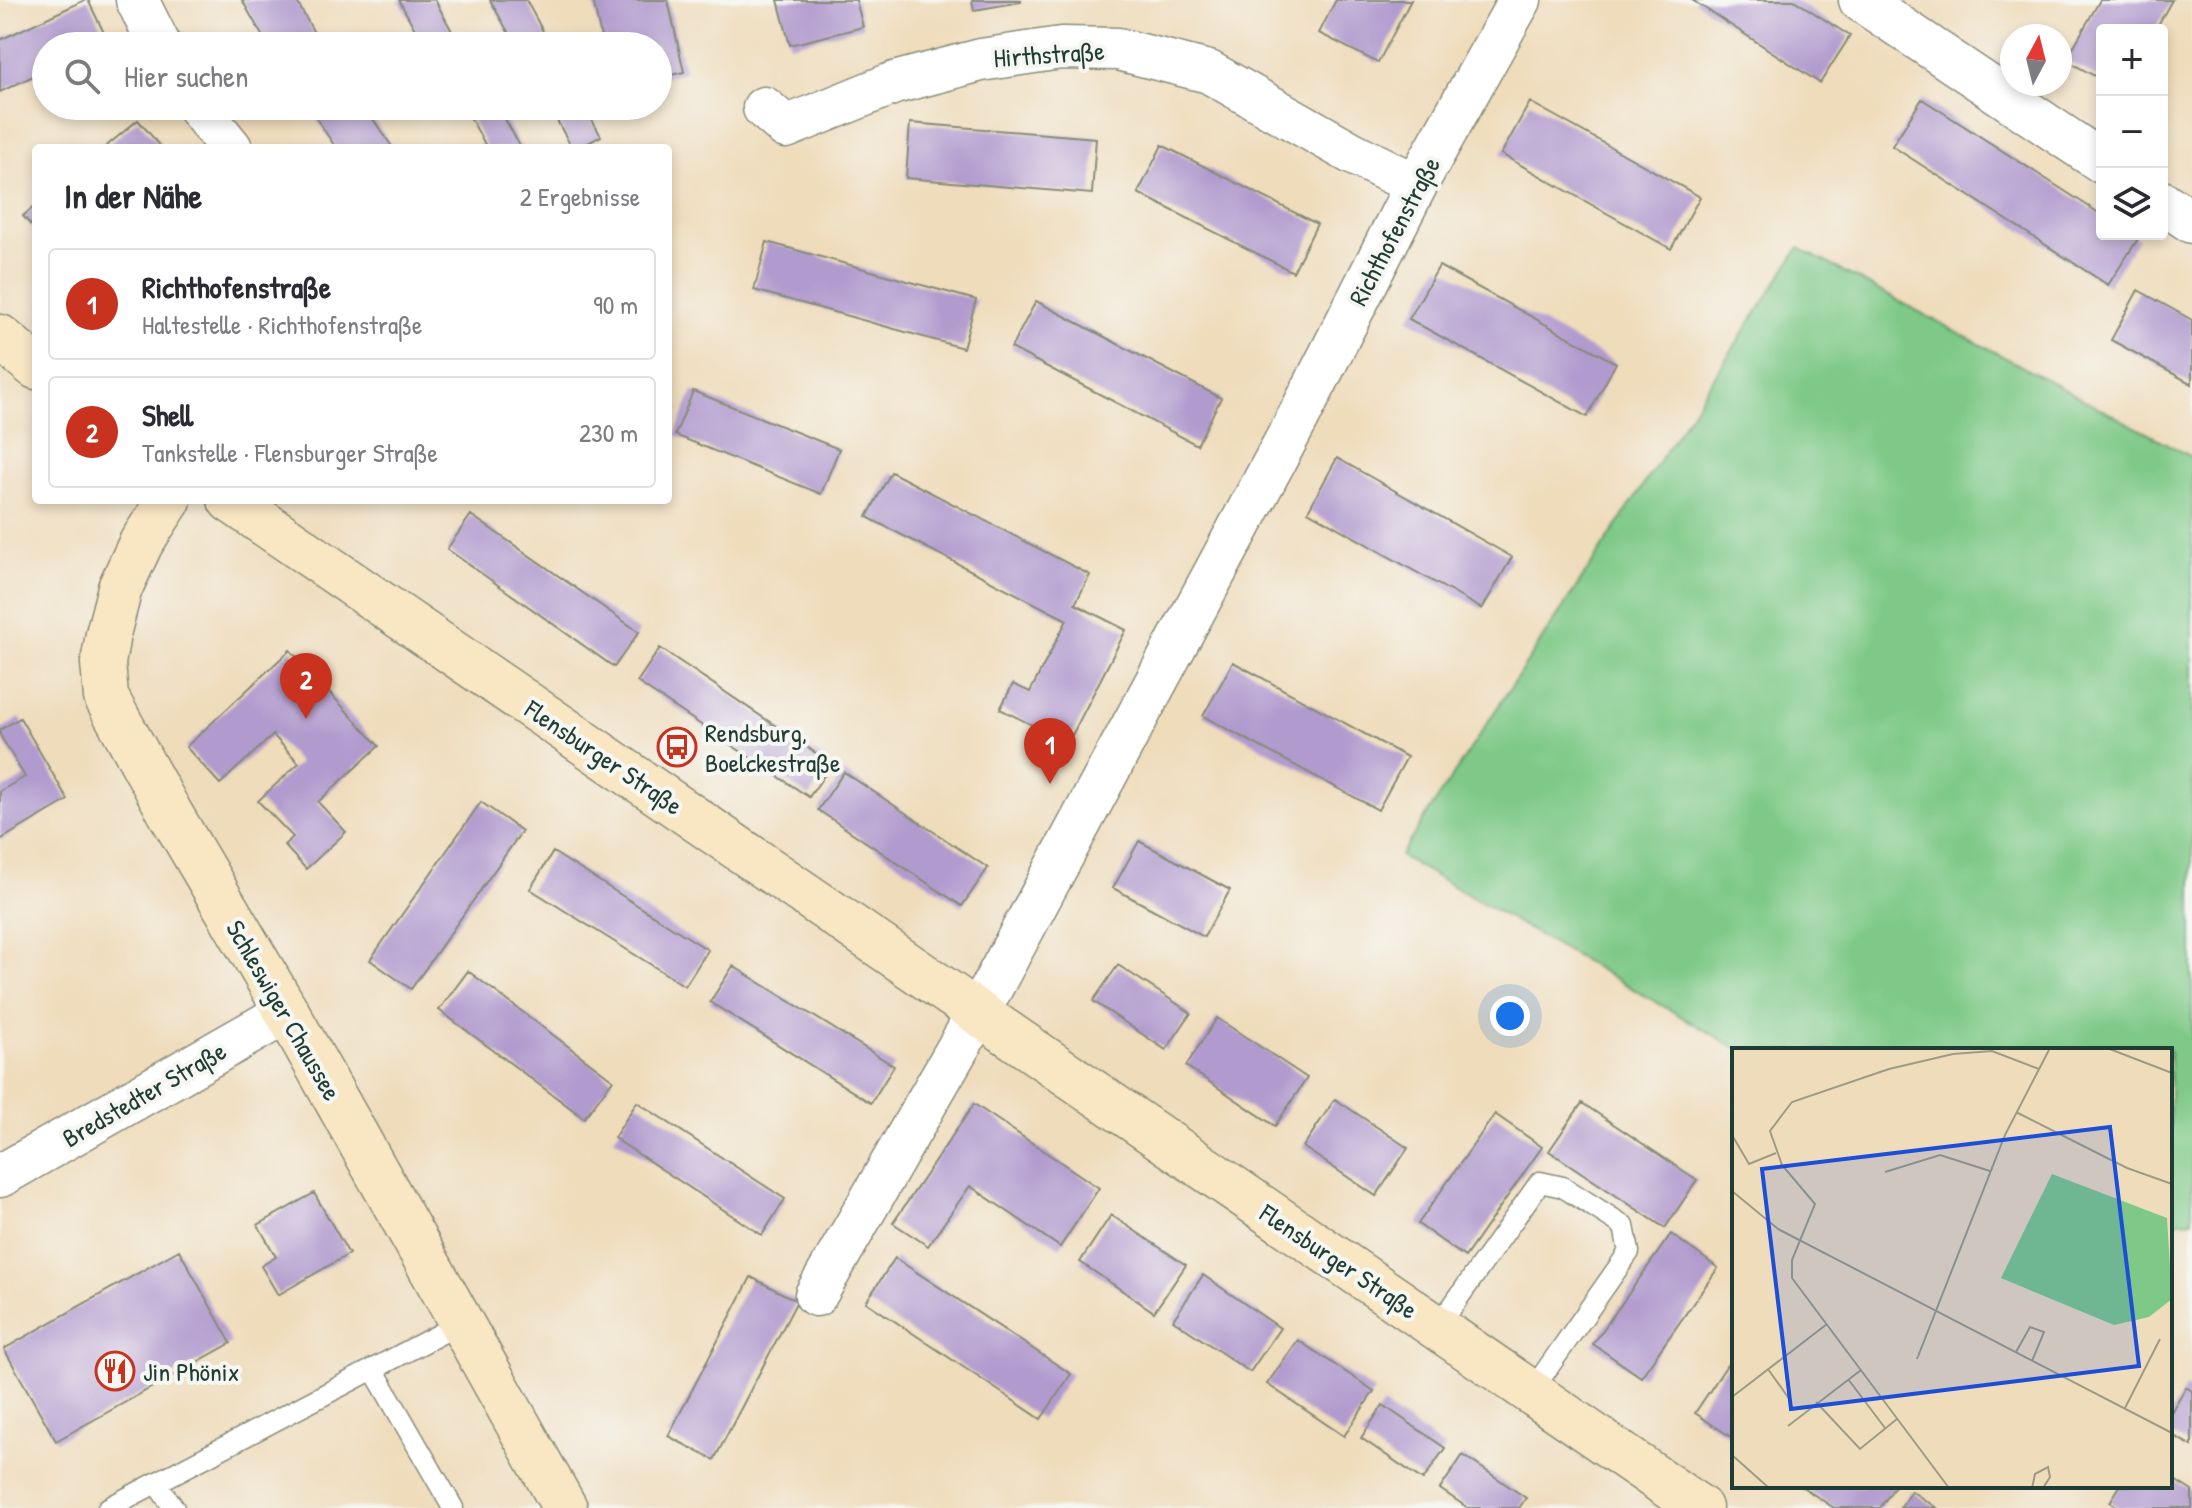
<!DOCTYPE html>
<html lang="de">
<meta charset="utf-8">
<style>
:root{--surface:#fff;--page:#f7f7f7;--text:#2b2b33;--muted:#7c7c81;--line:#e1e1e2;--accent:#c8321e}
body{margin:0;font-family:"Patrick Hand",sans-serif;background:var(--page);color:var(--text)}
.controls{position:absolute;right:24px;top:24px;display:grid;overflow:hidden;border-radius:8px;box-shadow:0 4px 12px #0003}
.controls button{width:72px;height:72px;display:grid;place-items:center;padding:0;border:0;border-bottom:2px solid var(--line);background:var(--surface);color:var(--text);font:40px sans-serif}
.compass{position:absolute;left:2000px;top:24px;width:72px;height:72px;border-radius:50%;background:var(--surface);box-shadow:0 4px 12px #0003;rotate:7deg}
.you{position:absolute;left:1510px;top:1016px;width:28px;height:28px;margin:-20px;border:6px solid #fff;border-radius:50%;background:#1a73e8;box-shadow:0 0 0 12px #1a73e833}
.badge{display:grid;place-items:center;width:52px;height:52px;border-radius:50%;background:var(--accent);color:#fff;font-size:26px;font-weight:700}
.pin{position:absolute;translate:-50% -66px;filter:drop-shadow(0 2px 4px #0008)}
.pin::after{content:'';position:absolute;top:42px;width:28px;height:24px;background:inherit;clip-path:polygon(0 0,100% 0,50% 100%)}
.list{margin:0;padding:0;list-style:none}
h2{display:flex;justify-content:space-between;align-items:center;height:104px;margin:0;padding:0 32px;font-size:34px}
h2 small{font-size:26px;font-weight:400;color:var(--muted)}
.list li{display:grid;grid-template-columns:52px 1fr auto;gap:24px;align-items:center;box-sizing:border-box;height:112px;margin:0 16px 16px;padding:0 16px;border:2px solid var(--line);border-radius:8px}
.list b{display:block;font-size:30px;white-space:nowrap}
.list p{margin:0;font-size:26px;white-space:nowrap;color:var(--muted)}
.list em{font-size:26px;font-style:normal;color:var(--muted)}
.icon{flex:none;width:44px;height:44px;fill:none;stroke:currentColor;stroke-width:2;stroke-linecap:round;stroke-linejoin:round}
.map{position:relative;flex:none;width:2192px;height:1508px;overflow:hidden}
.search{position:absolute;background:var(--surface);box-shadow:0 4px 12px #0003;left:32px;top:32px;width:640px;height:88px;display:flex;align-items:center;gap:20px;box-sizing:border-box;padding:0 28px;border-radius:44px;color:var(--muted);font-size:30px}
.panel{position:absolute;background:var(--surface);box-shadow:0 4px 12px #0003;left:32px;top:144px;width:640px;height:360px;border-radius:8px}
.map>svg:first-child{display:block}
.green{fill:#7ec987;stroke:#4e835e;stroke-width:2}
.building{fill:#b19ace}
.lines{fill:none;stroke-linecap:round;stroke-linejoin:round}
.lane-casing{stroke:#878c78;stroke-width:23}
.street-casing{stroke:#878c78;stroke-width:45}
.secondary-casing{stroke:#878c78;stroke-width:47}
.lane{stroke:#fff;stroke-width:20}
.street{stroke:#fff;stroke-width:42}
.secondary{stroke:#f9e7c3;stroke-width:44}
.labels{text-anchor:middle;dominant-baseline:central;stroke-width:8;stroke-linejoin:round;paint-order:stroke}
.street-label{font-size:26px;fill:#1f3d34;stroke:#f6f6f2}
.poi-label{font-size:26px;fill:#1f3d34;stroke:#f6f6f2;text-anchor:start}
.inset-road{fill:none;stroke:#9c9c85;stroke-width:2}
.view{fill:#1d4ed8;fill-opacity:0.15;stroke:#1d4ed8;stroke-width:4}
.inset-edge{fill:none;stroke:#1f3d34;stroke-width:4}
</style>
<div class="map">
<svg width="2192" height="1508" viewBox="0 0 2192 1508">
<rect width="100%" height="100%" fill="#f6f6f2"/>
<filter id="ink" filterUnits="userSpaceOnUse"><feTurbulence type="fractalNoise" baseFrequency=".0125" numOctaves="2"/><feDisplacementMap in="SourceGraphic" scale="16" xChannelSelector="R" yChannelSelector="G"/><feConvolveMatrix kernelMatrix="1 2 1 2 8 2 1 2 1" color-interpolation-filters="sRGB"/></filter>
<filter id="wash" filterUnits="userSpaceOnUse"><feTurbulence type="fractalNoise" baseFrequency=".006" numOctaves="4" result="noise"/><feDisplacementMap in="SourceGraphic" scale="32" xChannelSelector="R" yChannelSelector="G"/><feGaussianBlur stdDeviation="1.8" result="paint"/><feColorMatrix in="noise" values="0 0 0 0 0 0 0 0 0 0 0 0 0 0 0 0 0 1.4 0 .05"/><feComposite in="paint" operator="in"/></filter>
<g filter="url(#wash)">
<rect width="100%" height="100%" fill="#efdcbb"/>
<path class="green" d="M 1799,248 L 2192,457 L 2192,1220 L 2170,1222 L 2170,1050 L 1740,1050 L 1400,856 Z"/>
<g id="blocks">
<path class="building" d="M 85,0 L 88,0 L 108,41 L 97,46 L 46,46 L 46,70 L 0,92 L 0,40 Z
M 242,0 L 296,0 L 317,38 L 303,46 L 268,46 Z
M 399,0 L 435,0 L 460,46 L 424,46 Z
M 490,0 L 526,0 L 551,46 L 516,46 Z
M 593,0 L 668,0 L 684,72 L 658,78 L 658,46 L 603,46 Z
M 778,0 L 856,0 L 863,27 L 790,45 Z
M 972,0 L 1021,0 L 1021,2 L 974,10 Z
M 1336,0 L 1411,0 L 1378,63 L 1319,33 Z
M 1692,0 L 1794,0 L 1850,36 L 1820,83 Z
M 2100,0 L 2172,0 L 2155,30 L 2102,30 L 2102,80 L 2066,60 Z
M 1922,99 L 2102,215 L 2102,234 L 2131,234 L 2138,239 L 2108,285 L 1892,146 Z
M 1530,102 L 1700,197 L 1671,249 L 1501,154 Z
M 308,106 L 364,106 L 393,148 L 336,148 Z
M 464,106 L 498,106 L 521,148 L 487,148 Z
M 549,106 L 584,106 L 601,136 L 579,148 L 572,148 Z
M 138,120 L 162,148 L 104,148 Z
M 910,123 L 1096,138 L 1092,194 L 906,178 Z
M 1162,145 L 1317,224 L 1293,272 L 1138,193 Z
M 36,205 L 36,231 L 23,216 Z
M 767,242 L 976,300 L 963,348 L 754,290 Z
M 1439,266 L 1616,363 L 1587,417 L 1409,319 Z
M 2138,290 L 2192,320 L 2192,384 L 2111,340 Z
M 1036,301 L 1221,398 L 1197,445 L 1011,348 Z
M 693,391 L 839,449 L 821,494 L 675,435 Z
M 1337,458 L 1512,557 L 1482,609 L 1308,511 Z
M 891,472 L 1090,575 L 1075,604 L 1126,630 L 1068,743 L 1000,709 L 1013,684 L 1030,692 L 1067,620 L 867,517 Z
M 471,515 L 639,632 L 614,667 L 447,549 Z
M 660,648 L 832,764 L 809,797 L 637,682 Z
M 290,650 L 379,746 L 318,802 L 346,832 L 306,869 L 284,845 L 293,837 L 258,801 L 299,763 L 273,735 L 220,784 L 186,747 Z
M 1233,662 L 1407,757 L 1378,810 L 1203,716 Z
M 20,718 L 68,800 L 0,840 L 0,791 L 25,777 L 0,735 L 0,730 Z
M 844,772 L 988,868 L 962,906 L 818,810 Z
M 481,802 L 522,831 L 411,989 L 370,960 Z
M 1139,841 L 1230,890 L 1204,937 L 1113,888 Z
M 553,852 L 708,950 L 685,986 L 530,889 Z
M 1118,965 L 1191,1013 L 1166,1050 L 1093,1001 Z
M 733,966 L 894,1066 L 871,1103 L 710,1002 Z
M 468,971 L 613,1080 L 584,1118 L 439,1010 Z
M 1217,1018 L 1307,1078 L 1275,1126 L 1186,1066 Z
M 1335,1099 L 1408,1148 L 1376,1196 L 1303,1147 Z
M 637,1102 L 785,1199 L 762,1235 L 614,1138 Z
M 1582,1103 L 1697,1180 L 1665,1228 L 1549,1151 Z
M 974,1104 L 1099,1188 L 1060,1247 L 970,1186 L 928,1246 L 893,1223 Z
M 1495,1114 L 1542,1147 L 1465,1257 L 1418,1224 Z
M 314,1193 L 349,1254 L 278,1295 L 261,1266 L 276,1257 L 258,1225 Z
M 1111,1215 L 1186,1265 L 1154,1312 L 1080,1262 Z
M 1671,1234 L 1718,1268 L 1641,1377 L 1593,1344 Z
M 179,1250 L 231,1343 L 56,1441 L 4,1349 Z
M 895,1258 L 1071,1374 L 1041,1419 L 866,1302 Z
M 1203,1275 L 1280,1328 L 1250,1372 L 1173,1320 Z
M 751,1277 L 797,1301 L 714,1460 L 668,1436 Z
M 1298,1340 L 1374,1391 L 1344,1436 L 1267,1384 Z
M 1727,1365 L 1734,1370 L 1734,1439 L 1695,1413 Z
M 2186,1387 L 2192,1391 L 2192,1446 L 2170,1434 L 2170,1414 Z
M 1383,1405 L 1445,1448 L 1423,1480 L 1361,1438 Z
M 1463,1455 L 1526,1498 L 1519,1508 L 1468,1508 L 1440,1489 Z
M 2170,1477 L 2192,1491 L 2192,1508 L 2120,1508 L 2110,1502 L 2120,1486 L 2170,1486 Z
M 1801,1486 L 1895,1486 L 1880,1508 L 1834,1508 Z
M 1911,1491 L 1937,1508 L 1900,1508 Z"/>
</g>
</g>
<g filter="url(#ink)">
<use href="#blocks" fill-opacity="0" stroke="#878c78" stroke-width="2"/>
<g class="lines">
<g class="lane-casing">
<path id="lane" d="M 1437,1328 L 1540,1182 L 1563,1187 L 1624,1226 L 1629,1252 L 1531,1392
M 373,1369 L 453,1508
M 156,1483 L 174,1508
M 108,1508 L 461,1323"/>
</g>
<g class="street-casing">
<path id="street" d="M 137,0 L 160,46
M 1860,0 L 2102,162
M 197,106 L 231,148
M 764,108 L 786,127 L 894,83 L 981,60 L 1061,48 L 1118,49 L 1209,72 L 1352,153 L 1416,185
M 2162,202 L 2192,222
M 0,1176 L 287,1012
M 816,1295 L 978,1013 L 1299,416 L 1416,185 L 1520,0"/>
</g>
<g class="secondary-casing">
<path id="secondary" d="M 0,337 L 36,367
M 169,500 L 141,543 L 120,588 L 108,634 L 103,663 L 106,697 L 170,813 L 287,1012 L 565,1508
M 230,500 L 1700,1508"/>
</g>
<use href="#lane" class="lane"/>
<use href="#street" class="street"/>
<use href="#secondary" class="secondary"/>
</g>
</g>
<defs>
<g id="bus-ring" transform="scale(2)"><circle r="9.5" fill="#f6f6f2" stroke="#c8321e" stroke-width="1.5"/><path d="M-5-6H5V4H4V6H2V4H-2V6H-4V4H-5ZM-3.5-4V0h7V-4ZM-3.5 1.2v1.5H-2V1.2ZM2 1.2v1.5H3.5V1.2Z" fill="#c8321e"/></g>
<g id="restaurant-ring" transform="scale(2)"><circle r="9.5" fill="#f6f6f2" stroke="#c8321e" stroke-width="1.5"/><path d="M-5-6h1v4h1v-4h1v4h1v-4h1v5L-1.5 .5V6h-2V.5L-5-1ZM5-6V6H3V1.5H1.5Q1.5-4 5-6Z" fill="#c8321e"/></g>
</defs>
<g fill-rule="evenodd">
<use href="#bus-ring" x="677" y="747"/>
<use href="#restaurant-ring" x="115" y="1371"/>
</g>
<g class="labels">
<g class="street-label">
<text transform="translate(1049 54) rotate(-4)">Hirthstraße</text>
<text transform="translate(1394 231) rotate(-62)">Richthofenstraße</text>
<text transform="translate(604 757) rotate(34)">Flensburger Straße</text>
<text transform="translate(284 1010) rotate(60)">Schleswiger Chaussee</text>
<text transform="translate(144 1094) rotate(-30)">Bredstedter Straße</text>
<text transform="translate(1339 1261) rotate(34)">Flensburger Straße</text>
</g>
<g class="poi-label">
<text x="705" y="732">Rendsburg,<tspan x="705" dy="30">Boelckestraße</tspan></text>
<text x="143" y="1371">Jin Phönix</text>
</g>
</g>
<g transform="translate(1732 1048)">
<rect width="440" height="440" fill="#efdcbb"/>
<path d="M 320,126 L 435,170 L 440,251 L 417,269 L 382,277 L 269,230 Z" fill="#7ec987"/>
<path class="inset-road" d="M 375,0 L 440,25M 284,64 L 395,120 L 440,136M 0,87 L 17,116 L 44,105M 153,124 L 208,107 L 258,123M 0,143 L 46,181 L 440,385M 284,304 L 298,279 L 312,284 L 300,313M 185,311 L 273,87 L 318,0M 36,321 L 58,352M 116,331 L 153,380M 0,349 L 95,276M 84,354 L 128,401 L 165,371M 393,360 L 428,291M 56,378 L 129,322M 0,407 L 37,440M 217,440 L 60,230 L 60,212 L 83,156 L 50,117 L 38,83 L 60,54 L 157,21 L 221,6 L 260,3 L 307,21M 300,440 L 303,426 L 316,419 L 318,429 L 311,440"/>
<path class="view" d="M 378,79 L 407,318 L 59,361 L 30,121 Z"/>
<rect width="440" height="440" class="inset-edge"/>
</g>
</svg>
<div class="controls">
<button>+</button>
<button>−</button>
<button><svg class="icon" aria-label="layers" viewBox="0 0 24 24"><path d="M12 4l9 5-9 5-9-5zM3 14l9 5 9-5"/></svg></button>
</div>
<svg class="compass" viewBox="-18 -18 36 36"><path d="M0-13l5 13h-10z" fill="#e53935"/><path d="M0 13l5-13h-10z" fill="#7c7c81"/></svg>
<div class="you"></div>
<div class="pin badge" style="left:1050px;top:784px">1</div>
<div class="pin badge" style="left:306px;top:719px">2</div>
<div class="search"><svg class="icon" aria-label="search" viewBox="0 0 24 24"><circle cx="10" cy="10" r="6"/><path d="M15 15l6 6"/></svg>Hier suchen</div>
<section class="panel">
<h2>In der Nähe<small>2 Ergebnisse</small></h2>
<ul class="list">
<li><span class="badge">1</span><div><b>Richthofenstraße</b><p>Haltestelle · Richthofenstraße</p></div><em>90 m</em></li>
<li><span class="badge">2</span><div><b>Shell</b><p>Tankstelle · Flensburger Straße</p></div><em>230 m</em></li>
</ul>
</section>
</div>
